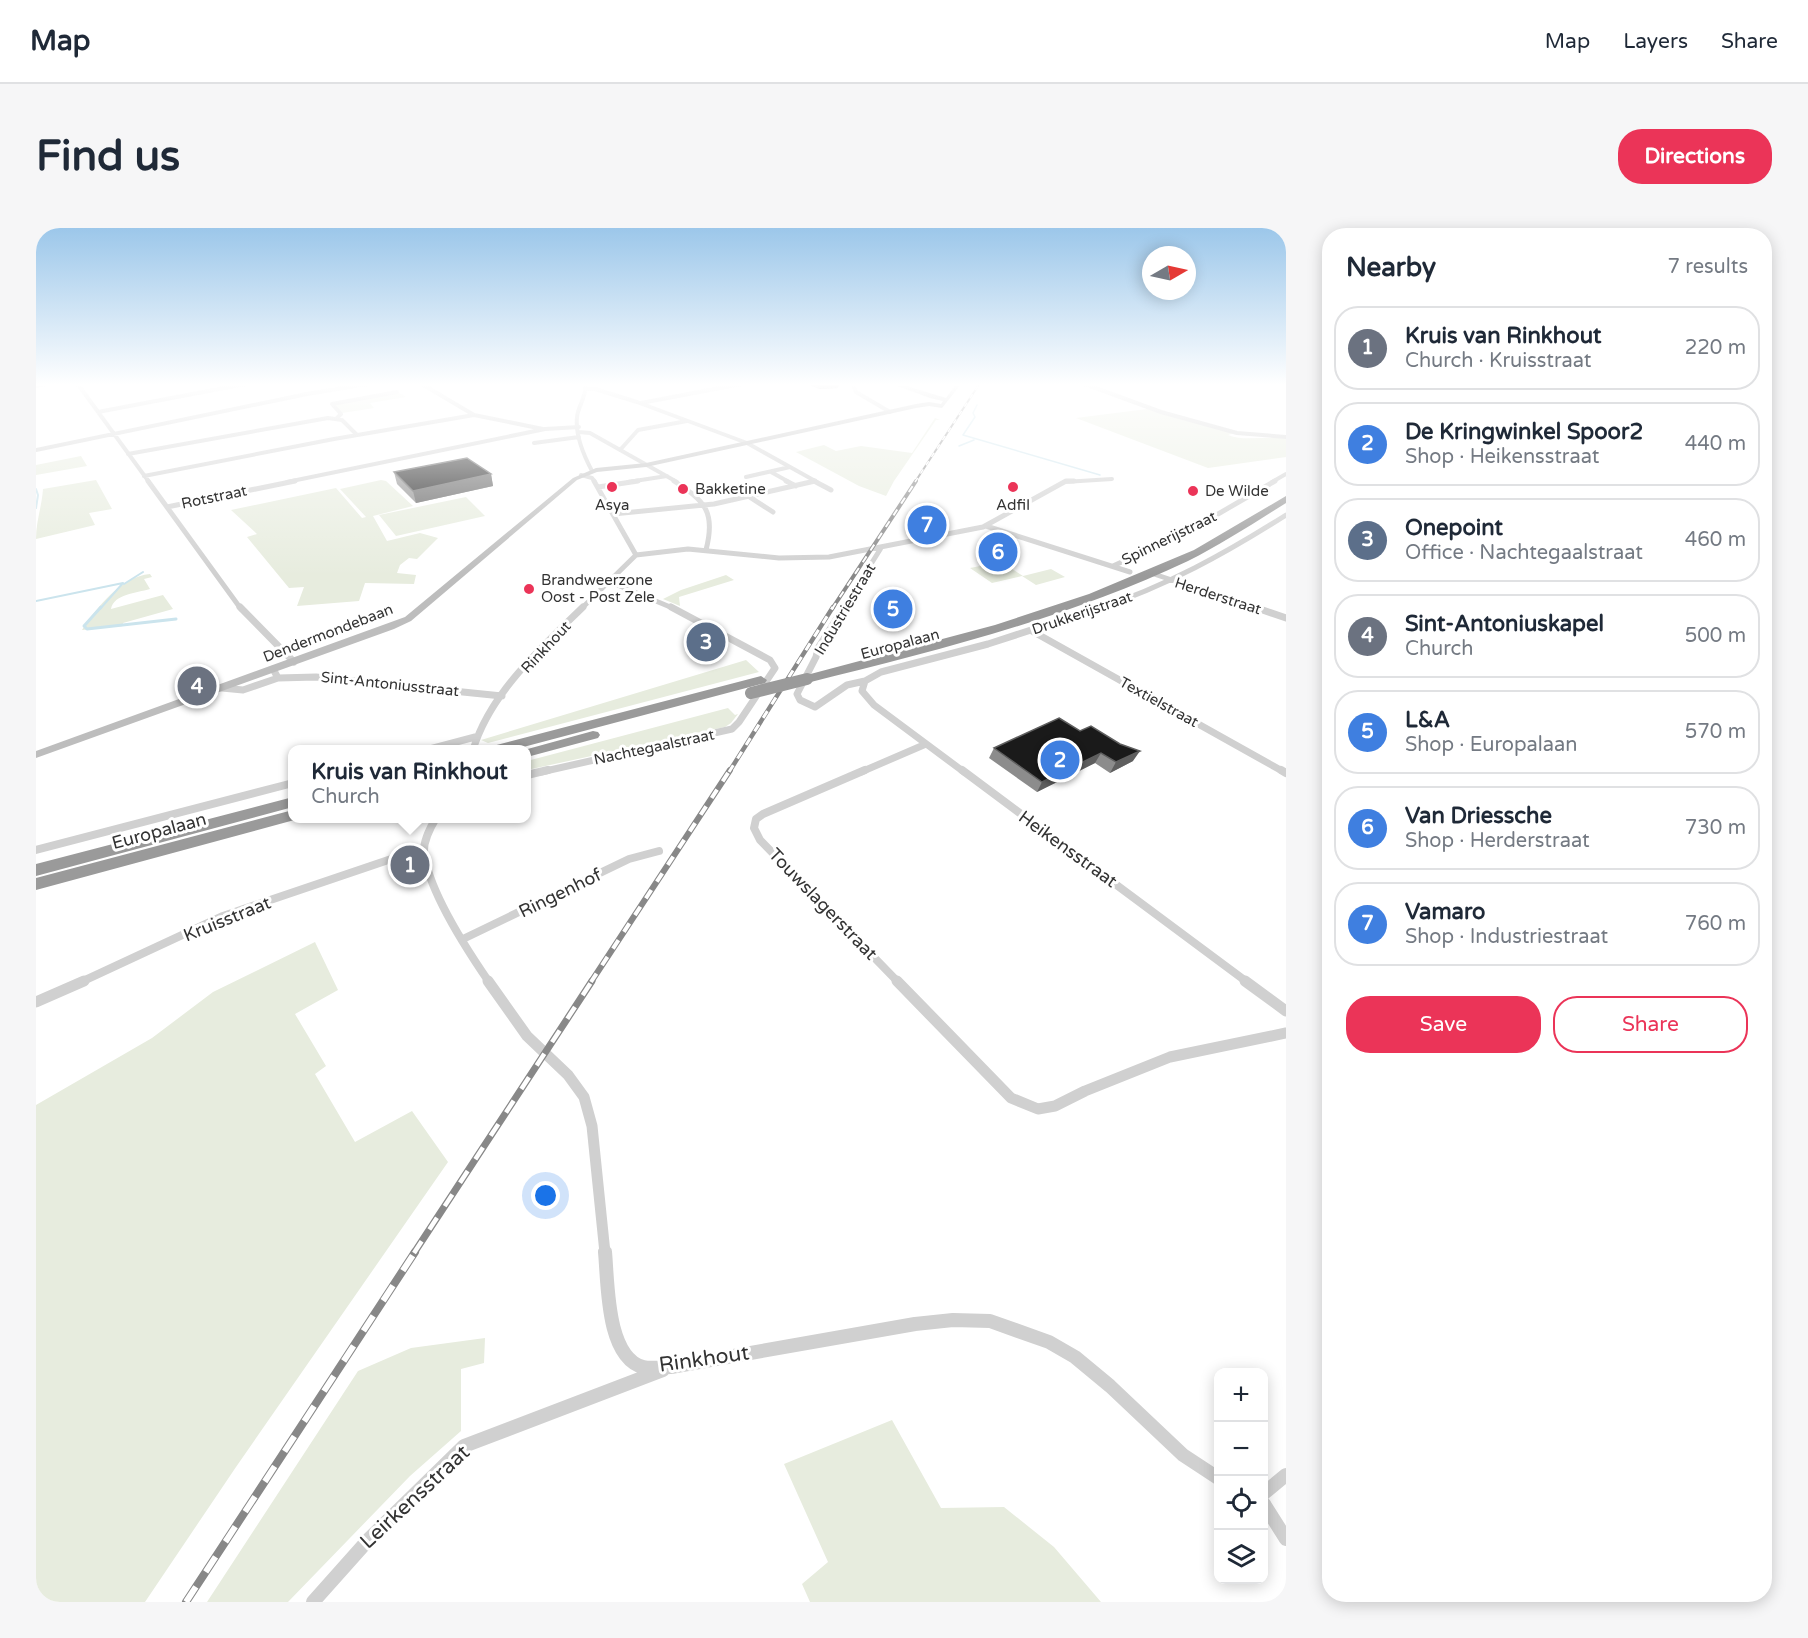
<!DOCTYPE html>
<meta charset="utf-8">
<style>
:root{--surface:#fff;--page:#f6f6f7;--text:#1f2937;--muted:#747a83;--line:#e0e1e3;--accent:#eb3458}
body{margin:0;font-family:"Varela Round",sans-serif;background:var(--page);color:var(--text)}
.controls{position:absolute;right:18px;bottom:18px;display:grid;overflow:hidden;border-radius:12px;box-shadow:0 3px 15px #0003}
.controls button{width:54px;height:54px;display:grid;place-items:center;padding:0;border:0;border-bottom:2px solid var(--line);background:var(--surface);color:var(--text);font:30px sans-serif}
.compass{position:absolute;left:1106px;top:18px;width:54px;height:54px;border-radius:50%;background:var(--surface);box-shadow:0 3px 15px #0003;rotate:81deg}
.you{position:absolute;left:510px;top:968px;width:21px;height:21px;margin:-15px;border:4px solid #fff;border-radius:50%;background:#1a73e8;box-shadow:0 0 0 9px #1a73e833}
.badge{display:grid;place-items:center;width:39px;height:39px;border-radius:50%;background:var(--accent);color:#fff;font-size:20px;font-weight:700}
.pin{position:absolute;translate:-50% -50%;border:3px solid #fff;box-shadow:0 2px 6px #0006}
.popup{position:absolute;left:252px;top:517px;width:243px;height:78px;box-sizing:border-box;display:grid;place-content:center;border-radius:12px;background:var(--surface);filter:drop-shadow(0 2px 4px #0005);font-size:20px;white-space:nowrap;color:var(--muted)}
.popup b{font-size:22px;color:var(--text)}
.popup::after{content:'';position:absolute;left:50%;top:100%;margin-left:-12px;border:12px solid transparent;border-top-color:var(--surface)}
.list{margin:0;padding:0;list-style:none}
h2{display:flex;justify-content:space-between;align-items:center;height:78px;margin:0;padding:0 24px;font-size:26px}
h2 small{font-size:20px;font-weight:400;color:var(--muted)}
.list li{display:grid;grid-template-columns:39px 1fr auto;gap:18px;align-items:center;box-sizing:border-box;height:84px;margin:0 12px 12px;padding:0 12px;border:2px solid var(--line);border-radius:24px}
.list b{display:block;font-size:22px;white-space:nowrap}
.list p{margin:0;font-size:20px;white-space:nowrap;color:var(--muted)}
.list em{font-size:20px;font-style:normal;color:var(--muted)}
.actions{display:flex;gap:12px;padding:18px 24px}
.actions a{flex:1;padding:14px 0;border:2px solid var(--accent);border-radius:24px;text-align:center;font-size:21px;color:var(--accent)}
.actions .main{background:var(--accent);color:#fff}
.icon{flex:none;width:33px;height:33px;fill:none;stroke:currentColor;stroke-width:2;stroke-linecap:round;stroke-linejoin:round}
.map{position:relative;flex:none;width:1250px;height:1374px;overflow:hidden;border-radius:24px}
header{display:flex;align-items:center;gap:36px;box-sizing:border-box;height:84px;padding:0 30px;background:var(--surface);border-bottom:2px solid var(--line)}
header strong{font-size:28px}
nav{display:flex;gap:33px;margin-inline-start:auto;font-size:21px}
.intro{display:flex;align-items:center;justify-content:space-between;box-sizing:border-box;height:144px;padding:0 36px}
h1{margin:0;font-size:42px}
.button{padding:15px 27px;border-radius:24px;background:var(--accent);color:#fff;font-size:21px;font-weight:700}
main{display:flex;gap:36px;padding:0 36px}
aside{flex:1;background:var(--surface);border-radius:24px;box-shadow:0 3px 15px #0003}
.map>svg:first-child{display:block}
.green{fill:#e7ecde}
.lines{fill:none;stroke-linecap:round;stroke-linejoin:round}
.stream-far2{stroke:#cbe4ed;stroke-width:1.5}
.stream-far1{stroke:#cbe4ed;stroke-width:2}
.stream{stroke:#cbe4ed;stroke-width:3}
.street-far5{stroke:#d0d0d0;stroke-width:4}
.street-far4{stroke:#d0d0d0;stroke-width:5}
.street-far3{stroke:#d0d0d0;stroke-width:7}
.street-far2{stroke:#d0d0d0;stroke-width:8}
.street-far1{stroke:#d0d0d0;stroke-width:11}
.street{stroke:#d0d0d0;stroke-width:14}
.secondary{fill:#bdbdbd;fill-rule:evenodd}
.highway{fill:#9a9a9a;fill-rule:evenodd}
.rail-far5-casing{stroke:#888;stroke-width:2}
.rail-far4-casing{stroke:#888;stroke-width:4}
.rail-far3-casing{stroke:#888;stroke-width:4.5}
.rail-far2-casing{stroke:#888;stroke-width:6}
.rail-far1-casing{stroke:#888;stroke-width:7}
.rail-casing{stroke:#888;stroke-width:8}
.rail-far5{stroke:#fff;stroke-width:1.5;stroke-dasharray:5;stroke-linecap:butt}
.rail-far4{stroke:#fff;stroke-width:2;stroke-dasharray:7;stroke-linecap:butt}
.rail-far3{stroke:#fff;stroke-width:3;stroke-dasharray:8;stroke-linecap:butt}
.rail-far2{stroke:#fff;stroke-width:4;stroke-dasharray:10;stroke-linecap:butt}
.rail-far1{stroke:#fff;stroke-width:4.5;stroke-dasharray:14;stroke-linecap:butt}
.rail{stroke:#fff;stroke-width:6;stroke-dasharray:18;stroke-linecap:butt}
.highway-bridge{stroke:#9a9a9a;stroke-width:12}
.wall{fill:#8c8c8c}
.shaded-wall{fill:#5f5f5f}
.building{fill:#1a1a1a;stroke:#5f5f5f;stroke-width:1.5}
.poi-dot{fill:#eb3458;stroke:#fff;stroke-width:2}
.labels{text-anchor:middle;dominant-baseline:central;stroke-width:6;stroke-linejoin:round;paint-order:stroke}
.far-poi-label{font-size:15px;fill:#333;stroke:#fff;text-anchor:start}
.far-street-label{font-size:15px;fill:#333;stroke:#fff}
.street-label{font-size:18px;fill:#333;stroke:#fff}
.near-street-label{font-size:21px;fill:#333;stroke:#fff}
</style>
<header>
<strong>Map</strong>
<nav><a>Map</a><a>Layers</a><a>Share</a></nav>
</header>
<div class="intro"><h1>Find us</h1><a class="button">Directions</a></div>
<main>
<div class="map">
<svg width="1250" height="1374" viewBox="0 0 1250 1374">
<rect width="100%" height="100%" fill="#fff"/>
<path class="green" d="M 363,165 L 370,169 L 334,175 L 338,180 L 306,185 L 298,176 Z
M 1111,181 L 1197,205 L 1192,207 C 1210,214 1231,207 1250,211 L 1250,229 L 1172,240 L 1040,190 Z
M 899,190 L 904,192 L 900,192 L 858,253 L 850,268 L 823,258 L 760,224 L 788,217 L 800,223 L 825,218 L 876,225 Z
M 45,228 L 51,238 L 0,247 L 0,237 Z
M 60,252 L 76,281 L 53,285 L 59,297 L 0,311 C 0,293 6,278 7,261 Z
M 345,252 L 350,253 L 377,278 L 337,288 L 351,313 L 384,305 L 402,310 L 381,331 L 373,330 L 364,337 L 361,345 L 380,347 L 378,356 L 329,355 L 323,373 L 261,378 L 268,359 L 253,360 L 211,309 L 221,306 L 195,282 L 300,260 L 326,290 L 330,289 L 304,261 Z
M 430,269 L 449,288 L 360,308 L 343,287 Z
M 965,334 L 987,348 L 1015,341 L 1029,349 L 1000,357 L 986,348 L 956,355 L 934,340 Z
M 114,346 L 116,349 L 108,351 L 114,361 C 100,365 78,366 75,381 L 127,367 L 137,381 L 87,395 L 87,398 L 46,402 C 61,379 85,349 114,346 Z
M 690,347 L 698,352 L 643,369 L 644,378 L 627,371 L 645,362 Z
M 710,432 L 723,444 L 452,515 L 445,512 Z
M 692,480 L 699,487 L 702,486 L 695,495 L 689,499 L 491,542 L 491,533 Z
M 279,714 L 302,762 L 259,786 L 290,838 L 279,846 L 319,914 L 376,883 L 412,934 L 200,1239 L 109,1374 L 0,1374 L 0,877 L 116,810 L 177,764 Z
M 449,1110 L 448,1135 L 425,1141 L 425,1203 L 374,1248 L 252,1374 L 171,1374 L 322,1143 L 375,1120 Z
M 856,1192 L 905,1280 L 968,1279 L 1018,1319 L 1065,1374 L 774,1374 L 766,1356 L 792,1334 L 748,1236 Z"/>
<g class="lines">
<path class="stream-far2" d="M 941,177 L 937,185 L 939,189 L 927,207 L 1064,247
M 923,218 L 938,212"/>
<path class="stream-far1" d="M 0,261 L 2,267 L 0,280
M 88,356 L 107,344
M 0,373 L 87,355 L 64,381"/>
<path class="stream" d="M 65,379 L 48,398 L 51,401 L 140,391"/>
<path class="street-far5" d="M 41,155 L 113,254
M 384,155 L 438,187 L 507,201
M 816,155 L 820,164 L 854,184
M 1046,155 L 1125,184 L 1201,205 L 1250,209
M 549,157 C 551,168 542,178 541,189 C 539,207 548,228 556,243
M 550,161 L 559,161 L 601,174 L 711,215 L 781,254
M 605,175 L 710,155
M 62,184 L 214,155
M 300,191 L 305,186 L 296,176 L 361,164
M 543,204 L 554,205 L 641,254
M 498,215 L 543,209
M 0,222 L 271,166 L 337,155
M 584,222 L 602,202 L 651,193
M 92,226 L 292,190 L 306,192 L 321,207
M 735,244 L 753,254
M 545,247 L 556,250 L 559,254
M 108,248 L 298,211 L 438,187
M 710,249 L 754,239
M 251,254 L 509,201 L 543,199
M 592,254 L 631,248
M 774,254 L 779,253
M 1028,254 L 1076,251
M 1236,254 L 1250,246"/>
<path class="street-far4" d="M 112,253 L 205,381
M 558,253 L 600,327
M 638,253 C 669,273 680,284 670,322
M 750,253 L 760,258
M 778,253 L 795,262
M 562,259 L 602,253
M 712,268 L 737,284
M 131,279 L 259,253
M 577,286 L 678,276 L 779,253
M 950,298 L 1094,344
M 600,327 L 652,321 L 743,330 L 793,329 L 947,299 L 1030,253 L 1038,253
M 1077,338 L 1151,304 L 1239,253
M 1115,345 L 1222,381
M 572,353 L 639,381
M 545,381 L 600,327
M 807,381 L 845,320
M 1061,381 C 1129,359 1190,325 1250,287"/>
<path class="street-far3" d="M 204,379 L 258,434
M 808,379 L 782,420 L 780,429 L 761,466 L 764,472 L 779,479 L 811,457 L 829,453
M 1218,379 L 1250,390
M 996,403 L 1248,544
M 237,441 L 242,450 L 280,449 L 466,468
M 829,453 L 826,463 L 838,477 L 928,544
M 829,453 L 845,444 L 952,416 L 1066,379
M 186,460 L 207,462 L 242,450
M 390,522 L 439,509
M 437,522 C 454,465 505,420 547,379
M 505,544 L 696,501 L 703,494 L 739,440 L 734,432 L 635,379
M 825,544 L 890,516"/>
<path class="street-far2" d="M 829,542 L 727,586 L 720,591 L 718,600 L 724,612 L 862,754
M 926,542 L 1211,754
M 1245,542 L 1250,545
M 491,547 L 512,542
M 400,590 C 394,600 387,613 388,625 C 393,663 431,722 453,754
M 0,622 L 257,555
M 427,711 L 593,631 L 623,623
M 45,754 L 187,688 L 370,626 L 388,623"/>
<path class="street-far1" d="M 452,753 L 491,808 L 532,847 L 548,869 L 556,898 L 569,1025
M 861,753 L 975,870 L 1002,881 L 1019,878 L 1049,863 L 1134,829 L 1250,805
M 1209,753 L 1250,783
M 0,774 L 48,753"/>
<path class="street" d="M 569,1024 C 572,1054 570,1129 607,1139 C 615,1141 627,1139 635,1139 L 879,1096 L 917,1092 L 954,1093 L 1013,1114 L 1039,1129 L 1074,1158 L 1147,1227 L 1182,1250
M 1228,1265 L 1250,1247
M 1228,1276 L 1250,1311
M 277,1374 L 334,1310 L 428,1218 L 627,1142"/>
<path class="secondary" d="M 20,155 L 18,157 L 0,160 L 0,156 Z
M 853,155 L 861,155 L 910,170 L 921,155 L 926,155 L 906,180 L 893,178 L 880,180 L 610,239 L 561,244 L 541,252 L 375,393 L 358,401 L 0,530 L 0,523 L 369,389 L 537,250 L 560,240 L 610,235 L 880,176 L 893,174 L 905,176 L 907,173 L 894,170 Z"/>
<path class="highway" d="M 1250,268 L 1250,275 C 1218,295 1186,316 1152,333 C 1032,390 900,423 771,455 L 765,451 L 767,448 L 959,397 L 1053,366 L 1158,322 Z
M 725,448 L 731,452 L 729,455 L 476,522 L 452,522 L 453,519 Z
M 557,503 L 562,504 L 564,507 L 562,510 L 491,529 L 491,522 L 488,522 Z
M 257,569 L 257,579 L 0,648 L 0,636 Z
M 257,582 L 257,590 L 262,591 L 0,662 L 0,650 Z"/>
<g class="rail-far5-casing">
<path id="rail-far5" d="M 879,254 L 944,155"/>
</g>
<g class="rail-far4-casing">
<path id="rail-far4" d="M 796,381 L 880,253"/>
</g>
<g class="rail-far3-casing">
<path id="rail-far3" d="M 693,544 L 797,379"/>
</g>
<g class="rail-far2-casing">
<path id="rail-far2" d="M 555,754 L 694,542"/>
</g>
<g class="rail-far1-casing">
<path id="rail-far1" d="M 378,1025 L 556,753"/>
</g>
<g class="rail-casing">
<path id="rail" d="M 150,1374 L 379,1024"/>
</g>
<use href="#rail-far5" class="rail-far5"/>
<use href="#rail-far4" class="rail-far4"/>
<use href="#rail-far3" class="rail-far3"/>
<use href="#rail-far2" class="rail-far2"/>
<use href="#rail-far1" class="rail-far1"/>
<use href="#rail" class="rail"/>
<path class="highway-bridge" d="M 715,465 L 771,451"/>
</g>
<path class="wall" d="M 769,155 L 803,155 L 802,160 L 783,161 Z
M 358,244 L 455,246 L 457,258 L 380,275 L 361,256 Z
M 1044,503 L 1097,533 L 1074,545 L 1059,535 L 1001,564 L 953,530 L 958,520 Z"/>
<path class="shaded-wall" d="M 784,155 L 803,155 L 802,160 L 783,161 Z
M 455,246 L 457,258 L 380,275 L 377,263 Z
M 1104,523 L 1097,533 L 1074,545 L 1080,534 Z
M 1065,525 L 1059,535 L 1001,564 L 1006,554 Z"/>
<path class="building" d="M 431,230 L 455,246 L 377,263 L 358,244 Z
M 1023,490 L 1044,503 L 1055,498 L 1084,516 L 1104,523 L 1080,534 L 1065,525 L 1006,554 L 958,520 Z"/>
<linearGradient id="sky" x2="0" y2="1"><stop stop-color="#9cc7ea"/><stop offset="0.45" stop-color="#fff"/><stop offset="1" stop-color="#fff" stop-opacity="0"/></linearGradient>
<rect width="1250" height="348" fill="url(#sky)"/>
<g class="poi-dot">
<circle cx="576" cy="259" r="6"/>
<circle cx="977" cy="259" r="6"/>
<circle cx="647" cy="261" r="6"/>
<circle cx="1157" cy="263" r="6"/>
<circle cx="493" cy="361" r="6"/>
</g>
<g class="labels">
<g class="far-poi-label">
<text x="659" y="261">Bakketine</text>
<text x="1169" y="263">De Wilde</text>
<text x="576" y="277" text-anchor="middle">Asya</text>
<text x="977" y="277" text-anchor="middle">Adfil</text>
<text x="505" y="352">Brandweerzone<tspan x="505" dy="17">Oost - Post Zele</tspan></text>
</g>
<g class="far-street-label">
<text transform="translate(178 269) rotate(-12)">Rotstraat</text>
<text transform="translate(1133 310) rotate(-26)">Spinnerijstraat</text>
<text transform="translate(1182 368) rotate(18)">Herderstraat</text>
<text transform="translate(809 381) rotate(-59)">Industriestraat</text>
<text transform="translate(1046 385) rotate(-19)">Drukkerijstraat</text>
<text transform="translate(292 405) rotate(-21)">Dendermondebaan</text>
<text transform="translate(864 416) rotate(-15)">Europalaan</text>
<text transform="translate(510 419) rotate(-47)">Rinkhout</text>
<text transform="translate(354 456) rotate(6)">Sint-Antoniusstraat</text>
<text transform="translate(1123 474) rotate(29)">Textielstraat</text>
<text transform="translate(618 519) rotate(-12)">Nachtegaalstraat</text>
</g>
<g class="street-label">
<text transform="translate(123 603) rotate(-15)">Europalaan</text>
<text transform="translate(1032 621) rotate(36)">Heikensstraat</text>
<text transform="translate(524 665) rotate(-26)">Ringenhof</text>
<text transform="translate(787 676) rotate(46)">Touwslagerstraat</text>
<text transform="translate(191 691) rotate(-22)">Kruisstraat</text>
</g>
<g class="near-street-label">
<text transform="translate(668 1131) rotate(-8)">Rinkhout</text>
<text transform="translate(379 1269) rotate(-43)">Leirkensstraat</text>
</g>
</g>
</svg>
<div class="controls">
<button>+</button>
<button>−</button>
<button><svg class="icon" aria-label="locate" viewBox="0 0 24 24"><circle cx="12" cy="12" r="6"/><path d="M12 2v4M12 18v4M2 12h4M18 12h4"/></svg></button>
<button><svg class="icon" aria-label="layers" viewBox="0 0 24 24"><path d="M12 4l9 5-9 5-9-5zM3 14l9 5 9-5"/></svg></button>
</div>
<svg class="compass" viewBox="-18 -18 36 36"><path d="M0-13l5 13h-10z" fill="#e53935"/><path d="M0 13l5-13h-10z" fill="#747a83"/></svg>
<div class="you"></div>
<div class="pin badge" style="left:374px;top:637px;background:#6b7280">1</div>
<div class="popup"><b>Kruis van Rinkhout</b>Church</div>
<div class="pin badge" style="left:1024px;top:532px;background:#3f7fe0">2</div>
<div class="pin badge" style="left:670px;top:414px;background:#5c6f8a">3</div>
<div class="pin badge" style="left:161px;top:458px;background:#6b7280">4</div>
<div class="pin badge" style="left:857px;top:381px;background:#3f7fe0">5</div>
<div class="pin badge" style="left:962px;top:324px;background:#3f7fe0">6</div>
<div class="pin badge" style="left:891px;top:297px;background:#3f7fe0">7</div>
</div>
<aside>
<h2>Nearby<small>7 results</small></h2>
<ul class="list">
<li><span class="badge" style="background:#6b7280">1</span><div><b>Kruis van Rinkhout</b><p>Church · Kruisstraat</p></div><em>220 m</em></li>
<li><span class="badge" style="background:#3f7fe0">2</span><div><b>De Kringwinkel Spoor2</b><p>Shop · Heikensstraat</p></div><em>440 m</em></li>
<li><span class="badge" style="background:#5c6f8a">3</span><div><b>Onepoint</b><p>Office · Nachtegaalstraat</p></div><em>460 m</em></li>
<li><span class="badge" style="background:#6b7280">4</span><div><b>Sint-Antoniuskapel</b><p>Church</p></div><em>500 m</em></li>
<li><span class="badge" style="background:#3f7fe0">5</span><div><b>L&amp;A</b><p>Shop · Europalaan</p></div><em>570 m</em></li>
<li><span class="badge" style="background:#3f7fe0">6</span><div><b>Van Driessche</b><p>Shop · Herderstraat</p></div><em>730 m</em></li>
<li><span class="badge" style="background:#3f7fe0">7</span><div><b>Vamaro</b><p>Shop · Industriestraat</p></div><em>760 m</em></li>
</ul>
<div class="actions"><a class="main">Save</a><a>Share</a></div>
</aside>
</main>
